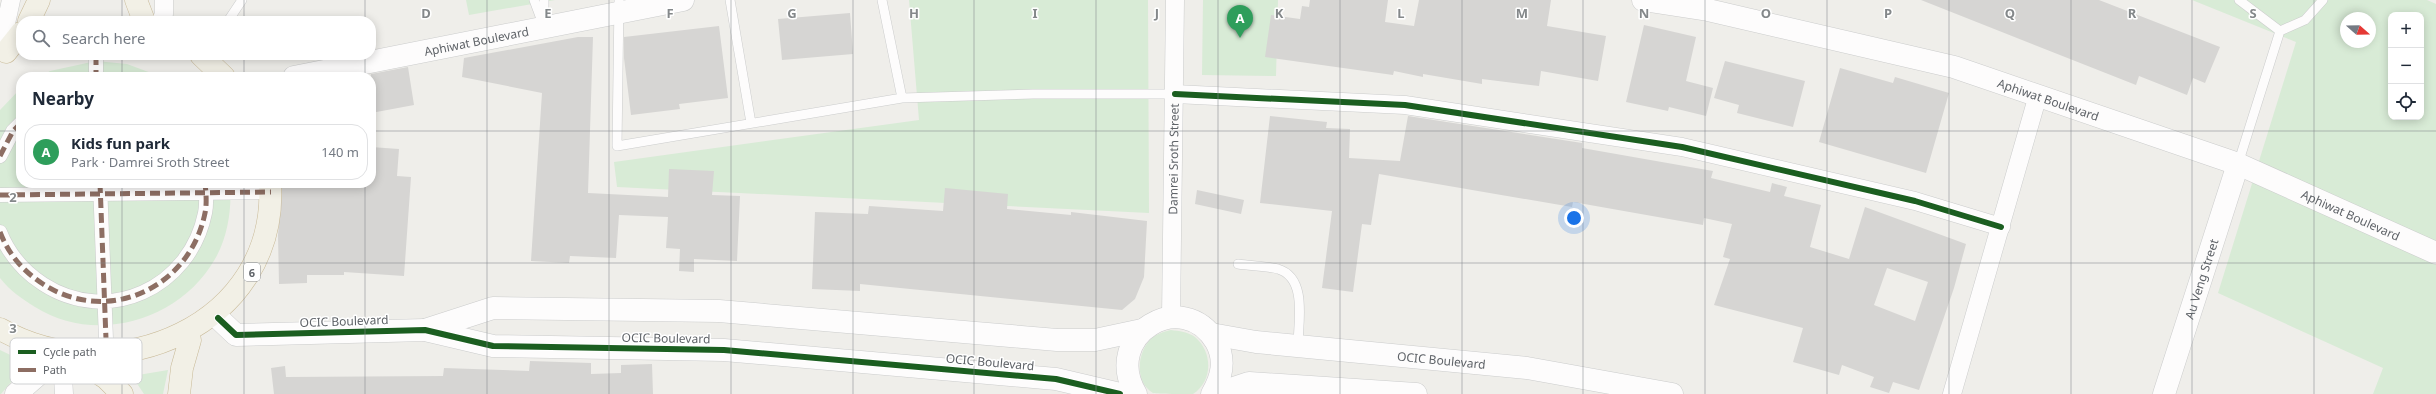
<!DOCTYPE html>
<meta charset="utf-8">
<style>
:root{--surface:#fff;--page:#f6f6f7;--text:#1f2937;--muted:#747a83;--line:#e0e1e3;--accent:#d93025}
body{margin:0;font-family:"Noto Sans",sans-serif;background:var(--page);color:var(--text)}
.controls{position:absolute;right:12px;top:12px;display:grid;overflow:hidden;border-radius:8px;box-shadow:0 2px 10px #0003}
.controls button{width:36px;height:36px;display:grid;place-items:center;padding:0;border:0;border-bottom:1px solid var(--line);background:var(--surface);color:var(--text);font:20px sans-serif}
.compass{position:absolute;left:2340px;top:12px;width:36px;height:36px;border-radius:50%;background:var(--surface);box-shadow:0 2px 10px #0003;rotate:110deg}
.you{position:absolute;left:1574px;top:218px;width:14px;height:14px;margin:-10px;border:3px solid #fff;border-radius:50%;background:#1a73e8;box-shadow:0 0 0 6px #1a73e833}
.badge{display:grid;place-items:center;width:26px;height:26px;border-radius:50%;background:var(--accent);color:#fff;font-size:13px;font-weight:700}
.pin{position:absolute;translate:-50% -33px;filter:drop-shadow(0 1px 2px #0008)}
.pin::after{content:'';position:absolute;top:21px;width:14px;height:12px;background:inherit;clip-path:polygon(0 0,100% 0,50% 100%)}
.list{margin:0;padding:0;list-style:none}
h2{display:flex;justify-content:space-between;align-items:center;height:52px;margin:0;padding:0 16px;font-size:17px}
h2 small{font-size:13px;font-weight:400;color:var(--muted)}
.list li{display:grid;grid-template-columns:26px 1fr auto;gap:12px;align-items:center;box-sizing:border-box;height:56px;margin:0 8px 8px;padding:0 8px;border:1px solid var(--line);border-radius:16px}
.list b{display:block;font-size:15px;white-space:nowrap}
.list p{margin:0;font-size:13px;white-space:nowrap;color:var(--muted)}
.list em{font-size:13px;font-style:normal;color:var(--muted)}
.icon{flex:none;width:22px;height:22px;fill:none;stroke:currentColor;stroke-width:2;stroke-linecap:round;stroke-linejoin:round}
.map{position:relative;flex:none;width:2436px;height:394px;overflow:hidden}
.search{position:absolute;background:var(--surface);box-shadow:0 2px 10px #0003;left:16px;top:16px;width:360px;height:44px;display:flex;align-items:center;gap:10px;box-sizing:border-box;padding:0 14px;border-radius:16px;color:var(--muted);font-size:15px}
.panel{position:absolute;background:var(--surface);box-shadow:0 2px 10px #0003;left:16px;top:72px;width:360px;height:116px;border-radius:16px}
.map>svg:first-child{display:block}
.green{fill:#d8ebd6;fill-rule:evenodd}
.building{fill:#d6d5d3;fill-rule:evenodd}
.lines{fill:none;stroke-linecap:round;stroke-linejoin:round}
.service-casing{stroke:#cbcccc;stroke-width:10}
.pedestrian-casing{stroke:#cbcccc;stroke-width:15}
.minor-casing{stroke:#cbcccc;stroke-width:19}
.tertiary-casing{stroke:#cbcccc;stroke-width:23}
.trunk-casing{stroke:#c8b996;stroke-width:23}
.service{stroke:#fdfcfc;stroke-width:9}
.pedestrian{stroke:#fdfcfc;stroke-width:14}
.minor{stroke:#fdfcfc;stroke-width:18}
.tertiary{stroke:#fdfcfc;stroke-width:22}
.trunk{stroke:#f2f0e6;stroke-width:22}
.quiet{stroke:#8d6e63;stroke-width:5;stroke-dasharray:10 5;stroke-linecap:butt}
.cycleway-casing{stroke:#fff;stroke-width:8}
.cycleway{stroke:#1b5e20;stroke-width:6}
.grid{fill:none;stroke:#84888a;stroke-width:1;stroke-opacity:0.55}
.labels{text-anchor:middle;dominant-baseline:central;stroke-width:3;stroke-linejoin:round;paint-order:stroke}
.shield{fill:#fff;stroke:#8f9295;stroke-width:1}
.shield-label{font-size:11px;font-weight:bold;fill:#5f6368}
.street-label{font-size:12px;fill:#5f6368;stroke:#fff}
.key{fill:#fff;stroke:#cfd0d2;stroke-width:1}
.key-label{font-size:11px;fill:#5f6368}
.grid-label{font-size:13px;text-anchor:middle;font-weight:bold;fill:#84888a;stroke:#fff;stroke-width:3;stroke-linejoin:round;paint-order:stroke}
</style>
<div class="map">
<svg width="2436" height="394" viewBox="0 0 2436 394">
<rect width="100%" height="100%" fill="#efeeea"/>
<path class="green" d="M 466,0 L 555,0 L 469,15 Z
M 909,0 L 1148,0 L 1149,213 L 617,187 L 614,162 L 919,120 Z
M 1203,0 L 1278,0 L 1276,76 L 1202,75 Z
M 2192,0 L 2427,0 L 2436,4 L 2436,394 L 2373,394 L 2383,368 L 2218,293 L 2296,42 ZM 2391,15 L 2421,15 L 2421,117 L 2391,117 ZM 2346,18 L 2370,18 L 2370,42 L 2346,42 Z
M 96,61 L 127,64 L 162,77 L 40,77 L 50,71 Z
M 21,88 L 21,183 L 230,183 C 232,208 228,237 215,259 C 180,321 95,345 35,307 C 21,298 10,291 0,278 L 0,110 Z
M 1171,330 C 1179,331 1188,332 1195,337 C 1213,352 1213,381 1193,394 C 1184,394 1159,394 1153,393 C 1135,382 1137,355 1149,341 C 1155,334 1163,332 1171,330 Z
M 0,350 L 27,363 L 1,394 L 0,394 Z
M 168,370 L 163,394 L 144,394 L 132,376 Z"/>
<path class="building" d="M 1310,0 L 1388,0 L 1385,22 L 1414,26 L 1419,0 L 1551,0 L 1547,26 L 1606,36 L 1598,81 L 1541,71 L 1539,86 L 1482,79 L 1482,84 L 1423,74 L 1423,77 L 1394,71 L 1393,75 L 1265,57 L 1271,15 L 1300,19 L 1302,6 L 1309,7 Z
M 1921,0 L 2099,0 L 2220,47 L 2205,83 L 2193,78 L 2187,95 L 2139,76 L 2136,85 Z
M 850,13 L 853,54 L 782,60 L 778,19 Z
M 1644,25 L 1696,37 L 1686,81 L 1713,88 L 1706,116 L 1669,107 L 1668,111 L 1626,102 Z
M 719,26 L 728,98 L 679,104 L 680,109 L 631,115 L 624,58 L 624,37 Z
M 578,37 L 593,37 L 588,193 L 668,197 L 669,169 L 714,171 L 712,195 L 740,196 L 737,261 L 694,259 L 694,272 L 679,271 L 680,249 L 666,248 L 668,217 L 619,215 L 616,258 L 570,256 L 569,263 L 531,261 L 542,93 L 462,77 L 464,58 Z
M 1725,61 L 1805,81 L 1793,127 L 1737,113 L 1739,105 L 1714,98 Z
M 408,67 L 414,105 L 371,113 L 371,74 Z
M 1840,68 L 1893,83 L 1895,77 L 1949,93 L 1926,173 L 1819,142 Z
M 1270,116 L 1327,122 L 1326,128 L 1350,129 L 1349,158 L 1400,161 L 1408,116 L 1582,143 L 1582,148 L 1713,171 L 1711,178 L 1770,192 L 1772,183 L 1787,187 L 1784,196 L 1821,205 L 1810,247 L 1849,259 L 1865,207 L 1966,244 L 1954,288 L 1919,390 L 1893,382 L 1889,393 L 1870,387 L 1874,377 L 1842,365 L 1839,375 L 1793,362 L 1803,328 L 1714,305 L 1730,259 L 1723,257 L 1732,224 L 1704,218 L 1703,225 L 1573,202 L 1572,207 L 1379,174 L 1371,225 L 1362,224 L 1353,292 L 1322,288 L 1332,211 L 1260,203 ZM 1887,268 L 1928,282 L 1915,321 L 1874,305 Z
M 371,147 L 399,149 L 397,176 L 411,177 L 404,276 L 344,272 L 344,275 L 307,275 L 307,283 L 279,284 L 278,235 L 282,183 L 371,183 Z
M 945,188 L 1008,194 L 1007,209 L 1071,215 L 1071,212 L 1147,221 L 1144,277 L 1135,299 L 1122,310 L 860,284 L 860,291 L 812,289 L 815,212 L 868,214 L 869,206 L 943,211 Z
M 1197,190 L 1244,200 L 1241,214 L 1195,204 Z
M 530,361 L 591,363 L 591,374 L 621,373 L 621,365 L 652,364 L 653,394 L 274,394 L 271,368 L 285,366 L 286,377 L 443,376 L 444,368 L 529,371 Z"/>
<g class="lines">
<g class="service-casing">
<path id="service" d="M 534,0 L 544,27
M 619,0 L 617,146 L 902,98 L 1033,94 L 1175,94
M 730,0 L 751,123
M 882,0 L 902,98
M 228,21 L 242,0
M 544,21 L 544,0
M 2280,31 L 2305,20 L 2323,0
M 2238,164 L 2280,31 L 2239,0
M 1238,264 C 1251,266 1265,266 1278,269 C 1308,278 1298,323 1298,346"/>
</g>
<g class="pedestrian-casing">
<path id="pedestrian" d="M 96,55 L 96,77
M 0,156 L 13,131 L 21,123
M 100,183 L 107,365
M 0,195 L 271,192
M 0,232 C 9,255 23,271 43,284 C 108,326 190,288 205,213 C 207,204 206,192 205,183"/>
</g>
<g class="minor-casing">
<g id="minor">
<path d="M 161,21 L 164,14 L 164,0"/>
<path d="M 0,41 L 5,28 L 11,0"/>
<path d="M 1175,94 L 1405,105 L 1682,147 L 1915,201 L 2001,227"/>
<path id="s1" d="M 1171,317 L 1175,0"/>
<path d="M 62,360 L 64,394"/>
<path d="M 1952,394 L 2038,95"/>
</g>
</g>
<g class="tertiary-casing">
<g id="tertiary">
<path id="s2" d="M 1643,0 L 1708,10 L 1954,67 L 2238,164 L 2436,253"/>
<path id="s3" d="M 294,77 L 683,0"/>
<path d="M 218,318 L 236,335 L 425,330 L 493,346 L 724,350 L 1056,379 L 1120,394"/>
<path d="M 425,330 L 493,308 L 719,311 L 1057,340 L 1095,340 L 1142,330"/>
<path id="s4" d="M 1211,334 L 1256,342 L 1527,368 L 1672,394"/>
<path d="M 16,394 L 56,359"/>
<path d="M 1136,394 C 1101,335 1183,286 1216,342 C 1226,360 1222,377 1212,394"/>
<path d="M 1216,394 L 1249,383 L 1416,394"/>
<path id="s5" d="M 2164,394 L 2238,164"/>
</g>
</g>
<g class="trunk-casing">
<path id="trunk" d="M 136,0 L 144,21
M 29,21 L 39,0
M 6,52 L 21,33
M 201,55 L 224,77
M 0,329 C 114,394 279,325 270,183
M 86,365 L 106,378 L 122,394
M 179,394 L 182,368 L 190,340"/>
</g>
<use href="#service" class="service"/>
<use href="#pedestrian" class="pedestrian"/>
<use href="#minor" class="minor"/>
<use href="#tertiary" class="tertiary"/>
<use href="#trunk" class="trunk"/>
<path class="quiet" d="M 96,55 L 96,77
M 0,156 L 13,131 L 21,123
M 100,183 L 107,365
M 0,195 L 271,192
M 0,232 C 9,255 23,271 43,284 C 108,326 190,288 205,213 C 207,204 206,192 205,183"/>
<g class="cycleway-casing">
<path id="cycleway" d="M 1175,94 L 1405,105 L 1682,147 L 1915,201 L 2001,227
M 218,318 L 236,335 L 425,330 L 493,346 L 724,350 L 1056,379 L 1120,394"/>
</g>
<use href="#cycleway" class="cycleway"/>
</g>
<path class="grid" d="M 122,0 L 122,21M 244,0 L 244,21M 365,0 L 365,21M 487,0 L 487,394M 609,0 L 609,394M 731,0 L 731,394M 853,0 L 853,394M 974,0 L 974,394M 1096,0 L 1096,394M 1218,0 L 1218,394M 1340,0 L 1340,394M 1462,0 L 1462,394M 1583,0 L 1583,394M 1705,0 L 1705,394M 1827,0 L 1827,394M 1949,0 L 1949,394M 2071,0 L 2071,394M 2192,0 L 2192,394M 2314,0 L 2314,394M 122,55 L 122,77M 244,55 L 244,77M 365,55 L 365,77M 0,131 L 21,131M 371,131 L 2436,131M 122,183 L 122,394M 244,183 L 244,394M 365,183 L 365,394M 0,263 L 2436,263"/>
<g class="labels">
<rect class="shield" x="244" y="263" width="16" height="18" rx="3"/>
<g class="shield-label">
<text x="252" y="272">6</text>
</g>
<g class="street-label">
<text stroke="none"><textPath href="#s3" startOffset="186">Aphiwat Boulevard</textPath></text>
<text stroke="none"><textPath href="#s2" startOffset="418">Aphiwat Boulevard</textPath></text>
<text stroke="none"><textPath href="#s1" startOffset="158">Damrei Sroth Street</textPath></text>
<text stroke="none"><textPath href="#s2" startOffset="742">Aphiwat Boulevard</textPath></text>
<text stroke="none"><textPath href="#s5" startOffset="121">Au Veng Street</textPath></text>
<text transform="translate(344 321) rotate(-2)">OCIC Boulevard</text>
<text transform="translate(666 338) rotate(1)">OCIC Boulevard</text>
<text stroke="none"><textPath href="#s4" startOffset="232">OCIC Boulevard</textPath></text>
<text transform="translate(990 362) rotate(5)">OCIC Boulevard</text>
</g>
</g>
<rect x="10" y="338" width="132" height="46" rx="6" class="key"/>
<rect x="18" y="350" width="18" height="4" fill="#1b5e20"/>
<rect x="18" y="368" width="18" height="4" fill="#8d6e63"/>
<g class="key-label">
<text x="43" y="356">Cycle path</text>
<text x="43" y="374">Path</text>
</g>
<g class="grid-label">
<text x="426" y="18">D</text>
<text x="548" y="18">E</text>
<text x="670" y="18">F</text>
<text x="792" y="18">G</text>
<text x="914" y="18">H</text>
<text x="1035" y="18">I</text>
<text x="1157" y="18">J</text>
<text x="1279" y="18">K</text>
<text x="1401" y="18">L</text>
<text x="1522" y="18">M</text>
<text x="1644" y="18">N</text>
<text x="1766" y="18">O</text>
<text x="1888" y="18">P</text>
<text x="2010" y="18">Q</text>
<text x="2132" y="18">R</text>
<text x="2253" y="18">S</text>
<text x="13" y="202">2</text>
<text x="13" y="333">3</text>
</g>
</svg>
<div class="controls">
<button>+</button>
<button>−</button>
<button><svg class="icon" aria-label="locate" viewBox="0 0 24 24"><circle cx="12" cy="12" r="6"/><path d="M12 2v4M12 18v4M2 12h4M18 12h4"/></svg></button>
</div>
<svg class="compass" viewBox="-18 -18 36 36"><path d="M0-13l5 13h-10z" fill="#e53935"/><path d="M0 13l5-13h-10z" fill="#747a83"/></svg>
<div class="you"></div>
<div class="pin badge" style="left:1240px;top:38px;background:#2e9e5b">A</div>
<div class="search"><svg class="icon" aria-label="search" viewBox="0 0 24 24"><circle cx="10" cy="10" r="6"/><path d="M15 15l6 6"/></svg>Search here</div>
<section class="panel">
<h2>Nearby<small></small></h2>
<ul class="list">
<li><span class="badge" style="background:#2e9e5b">A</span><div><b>Kids fun park</b><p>Park · Damrei Sroth Street</p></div><em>140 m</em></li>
</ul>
</section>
</div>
